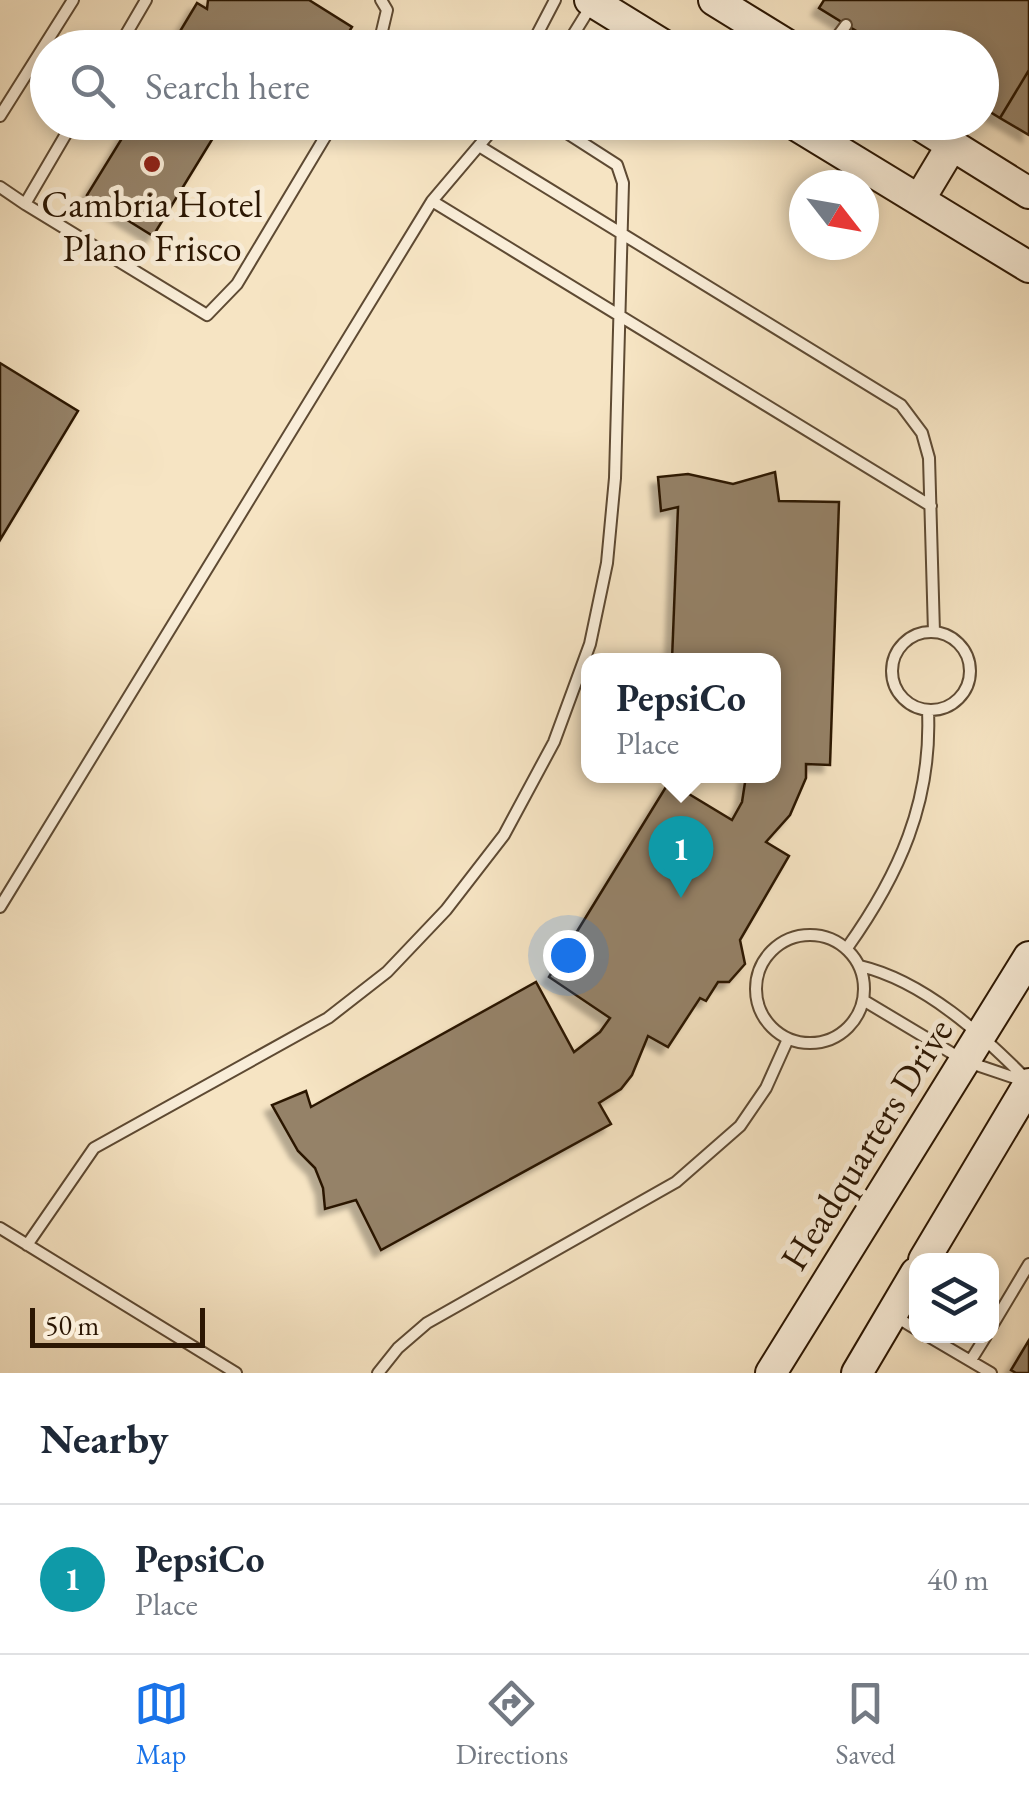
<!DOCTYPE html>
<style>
:root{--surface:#fff;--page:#f6f6f7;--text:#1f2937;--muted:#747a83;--line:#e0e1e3;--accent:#1a73e8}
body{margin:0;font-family:"EB Garamond",serif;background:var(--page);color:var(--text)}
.controls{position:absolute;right:30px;bottom:30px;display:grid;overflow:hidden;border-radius:20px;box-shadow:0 5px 15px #0003}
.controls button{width:90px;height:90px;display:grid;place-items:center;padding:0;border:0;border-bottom:2px solid var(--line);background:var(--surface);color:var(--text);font:50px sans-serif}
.compass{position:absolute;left:789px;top:170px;width:90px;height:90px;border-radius:50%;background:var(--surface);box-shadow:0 5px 15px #0003;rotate:121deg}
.scale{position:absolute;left:30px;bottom:25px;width:175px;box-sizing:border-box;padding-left:10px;border:5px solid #2c1703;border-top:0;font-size:28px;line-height:35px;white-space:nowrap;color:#2c1703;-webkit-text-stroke:8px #f9edd8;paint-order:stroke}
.you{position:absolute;left:568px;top:955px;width:35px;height:35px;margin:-25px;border:8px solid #fff;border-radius:50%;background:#1a73e8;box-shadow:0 0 0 15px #1a73e833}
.badge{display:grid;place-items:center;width:65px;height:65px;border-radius:50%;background:var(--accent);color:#fff;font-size:32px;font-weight:700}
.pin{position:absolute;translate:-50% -82px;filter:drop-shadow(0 2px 5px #0008)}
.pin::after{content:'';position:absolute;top:52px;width:35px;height:30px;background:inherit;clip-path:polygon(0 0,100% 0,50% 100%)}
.popup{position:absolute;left:581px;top:653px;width:200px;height:130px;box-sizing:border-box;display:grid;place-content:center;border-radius:20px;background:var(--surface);filter:drop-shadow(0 2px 8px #0005);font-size:32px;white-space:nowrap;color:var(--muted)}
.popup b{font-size:38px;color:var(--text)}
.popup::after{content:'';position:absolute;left:50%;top:100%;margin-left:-20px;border:20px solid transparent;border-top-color:var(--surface)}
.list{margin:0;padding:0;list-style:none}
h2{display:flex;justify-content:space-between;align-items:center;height:130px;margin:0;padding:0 40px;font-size:42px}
h2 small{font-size:32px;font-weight:400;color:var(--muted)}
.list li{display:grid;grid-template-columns:65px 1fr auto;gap:30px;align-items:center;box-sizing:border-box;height:150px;padding:0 40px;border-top:2px solid var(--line)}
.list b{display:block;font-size:38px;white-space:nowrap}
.list p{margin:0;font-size:32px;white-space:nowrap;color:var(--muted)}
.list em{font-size:32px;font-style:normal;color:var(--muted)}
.icon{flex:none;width:55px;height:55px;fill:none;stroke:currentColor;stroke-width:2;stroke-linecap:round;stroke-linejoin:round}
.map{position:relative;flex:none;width:1029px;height:1373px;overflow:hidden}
.search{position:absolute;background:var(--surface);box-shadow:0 5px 15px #0003;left:30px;right:30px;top:30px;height:110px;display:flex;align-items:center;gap:25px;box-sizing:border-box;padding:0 35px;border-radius:55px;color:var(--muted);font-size:38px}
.sheet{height:280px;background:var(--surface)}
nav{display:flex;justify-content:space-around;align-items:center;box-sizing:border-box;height:140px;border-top:2px solid var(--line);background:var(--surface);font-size:28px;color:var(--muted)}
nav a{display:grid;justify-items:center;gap:5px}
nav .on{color:var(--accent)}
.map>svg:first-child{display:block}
.building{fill:#958267;stroke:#2c1703;stroke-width:2.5;filter:url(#shadow)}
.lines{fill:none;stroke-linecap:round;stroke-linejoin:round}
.lane-casing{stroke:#5e4a33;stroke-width:14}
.secondary-casing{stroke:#2c1703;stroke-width:34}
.lane{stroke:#f9edd8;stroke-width:10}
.secondary{stroke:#f9edd8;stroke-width:30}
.poi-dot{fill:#8f2418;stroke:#f9edd8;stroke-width:4}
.labels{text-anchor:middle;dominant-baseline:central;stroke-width:10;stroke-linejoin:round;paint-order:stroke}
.poi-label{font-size:38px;fill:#2c1703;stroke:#f9edd8}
.street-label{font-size:38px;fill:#2c1703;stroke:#f9edd8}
</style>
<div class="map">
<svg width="1029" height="1373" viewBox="0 0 1029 1373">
<defs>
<filter id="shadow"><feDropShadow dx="-7" dy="7" stdDeviation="2.5" flood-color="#0004"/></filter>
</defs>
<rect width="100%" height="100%" fill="#f6e4c3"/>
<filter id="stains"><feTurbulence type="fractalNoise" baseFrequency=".002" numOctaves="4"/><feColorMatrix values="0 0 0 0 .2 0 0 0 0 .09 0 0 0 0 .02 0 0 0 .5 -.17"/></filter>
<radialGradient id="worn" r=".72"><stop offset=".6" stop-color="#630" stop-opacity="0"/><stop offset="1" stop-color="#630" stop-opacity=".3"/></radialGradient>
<path class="building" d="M 208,0 L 309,0 L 352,27 L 339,48 L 170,48 L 197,3 L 207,9 Z
M 824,0 L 1029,0 L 1029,70 L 1000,118 L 982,107 L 982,48 L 884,48 L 819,8 Z
M 1029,70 L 1029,135 L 1000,118 Z
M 132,122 L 217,122 L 212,130 L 216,133 L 153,236 L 87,195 Z
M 0,363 L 78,411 L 0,540 Z
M 775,472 L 779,501 L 839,502 L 830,765 L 806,764 L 806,778 L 790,815 L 766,842 L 789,856 L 740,940 L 745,964 L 729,982 L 718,982 L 706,1001 L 700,998 L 668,1047 L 648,1036 L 632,1075 L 621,1089 L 599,1103 L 611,1124 L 381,1250 L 356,1200 L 325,1209 L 323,1188 L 315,1168 L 298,1151 L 272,1105 L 306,1091 L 311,1107 L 536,982 L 574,1052 L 600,1032 L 610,1018 L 549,977 L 669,782 L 732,820 L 742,802 L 746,776 L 774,776 L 774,660 L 672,660 L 678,507 L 661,511 L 658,477 L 688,474 L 733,484 Z
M 1029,1340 L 1029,1373 L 1016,1373 L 1011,1370 Z"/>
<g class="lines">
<g class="lane-casing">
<path id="lane" d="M 118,48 L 146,0
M 378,48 L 387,10 L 381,0
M 530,48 L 555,0
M 565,48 L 591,6
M 829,48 L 846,25
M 0,116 L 73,0
M 73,122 L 25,204 L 207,315 L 237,284 L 334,122
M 953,143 L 965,122
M 479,146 L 901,405 L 922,433 L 929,458 L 934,632
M 0,187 L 25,204
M 432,201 L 931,506
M892 671a39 39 0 1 1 78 0a39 39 0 1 1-78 0Z
M 0,907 L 432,201 L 499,122
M756 989a54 54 0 1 1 108 0a54 54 0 1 1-108 0Z
M 847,948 C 899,875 932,802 928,711
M 860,966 C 924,981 983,1035 1028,1081
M 863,1000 L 965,1061 L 1027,1082
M 0,1228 L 236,1373
M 27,1245 L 94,1148 L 328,1018 L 387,972 L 446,910 L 504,835 L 554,742 L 590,644 L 607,563 L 615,478 L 623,183 L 617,165 L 550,122
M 893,1315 L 916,1329
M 992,1326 L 1029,1264
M 928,1336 L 991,1373
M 971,1360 L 986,1336
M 378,1373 L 398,1348 L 427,1323 L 676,1182 L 740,1126 L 766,1088 L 788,1039"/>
</g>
<g class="secondary-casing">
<path id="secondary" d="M 590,0 L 668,48
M 714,0 L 792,48
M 791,122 L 1029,267
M 915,122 L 1029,193
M 919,200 L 952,145
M 924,1260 L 1029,1084
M 771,1373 L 1029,957
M 857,1373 L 916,1273"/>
</g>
<use href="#lane" class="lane"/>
<use href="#secondary" class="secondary"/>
</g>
<circle class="poi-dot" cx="152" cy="164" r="10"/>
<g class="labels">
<g class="poi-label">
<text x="152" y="203">Cambria Hotel<tspan x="152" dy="44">Plano Frisco</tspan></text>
</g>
<g class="street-label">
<text transform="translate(866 1144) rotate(-58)">Headquarters Drive</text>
</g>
</g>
<rect width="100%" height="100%" filter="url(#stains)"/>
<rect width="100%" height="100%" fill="url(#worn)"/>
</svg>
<div class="controls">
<button><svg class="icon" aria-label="layers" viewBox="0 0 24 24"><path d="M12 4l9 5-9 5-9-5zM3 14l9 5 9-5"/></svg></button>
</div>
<svg class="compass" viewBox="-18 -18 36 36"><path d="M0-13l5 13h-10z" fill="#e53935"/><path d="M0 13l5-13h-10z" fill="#747a83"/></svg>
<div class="scale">50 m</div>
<div class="you"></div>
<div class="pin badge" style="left:681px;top:898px;background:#0f9aa8">1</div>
<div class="popup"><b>PepsiCo</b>Place</div>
<div class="search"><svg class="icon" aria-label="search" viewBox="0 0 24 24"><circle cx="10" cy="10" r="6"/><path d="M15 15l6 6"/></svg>Search here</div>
</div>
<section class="sheet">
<h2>Nearby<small></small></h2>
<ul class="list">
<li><span class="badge" style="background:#0f9aa8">1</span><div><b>PepsiCo</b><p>Place</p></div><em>40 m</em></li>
</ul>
</section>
<nav>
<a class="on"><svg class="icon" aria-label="map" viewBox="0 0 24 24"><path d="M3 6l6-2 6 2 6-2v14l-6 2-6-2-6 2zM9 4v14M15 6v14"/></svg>Map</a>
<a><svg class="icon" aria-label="directions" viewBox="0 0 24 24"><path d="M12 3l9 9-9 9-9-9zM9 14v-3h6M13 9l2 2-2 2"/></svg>Directions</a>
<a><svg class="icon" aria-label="saved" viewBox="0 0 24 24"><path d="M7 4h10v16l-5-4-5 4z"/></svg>Saved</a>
</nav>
